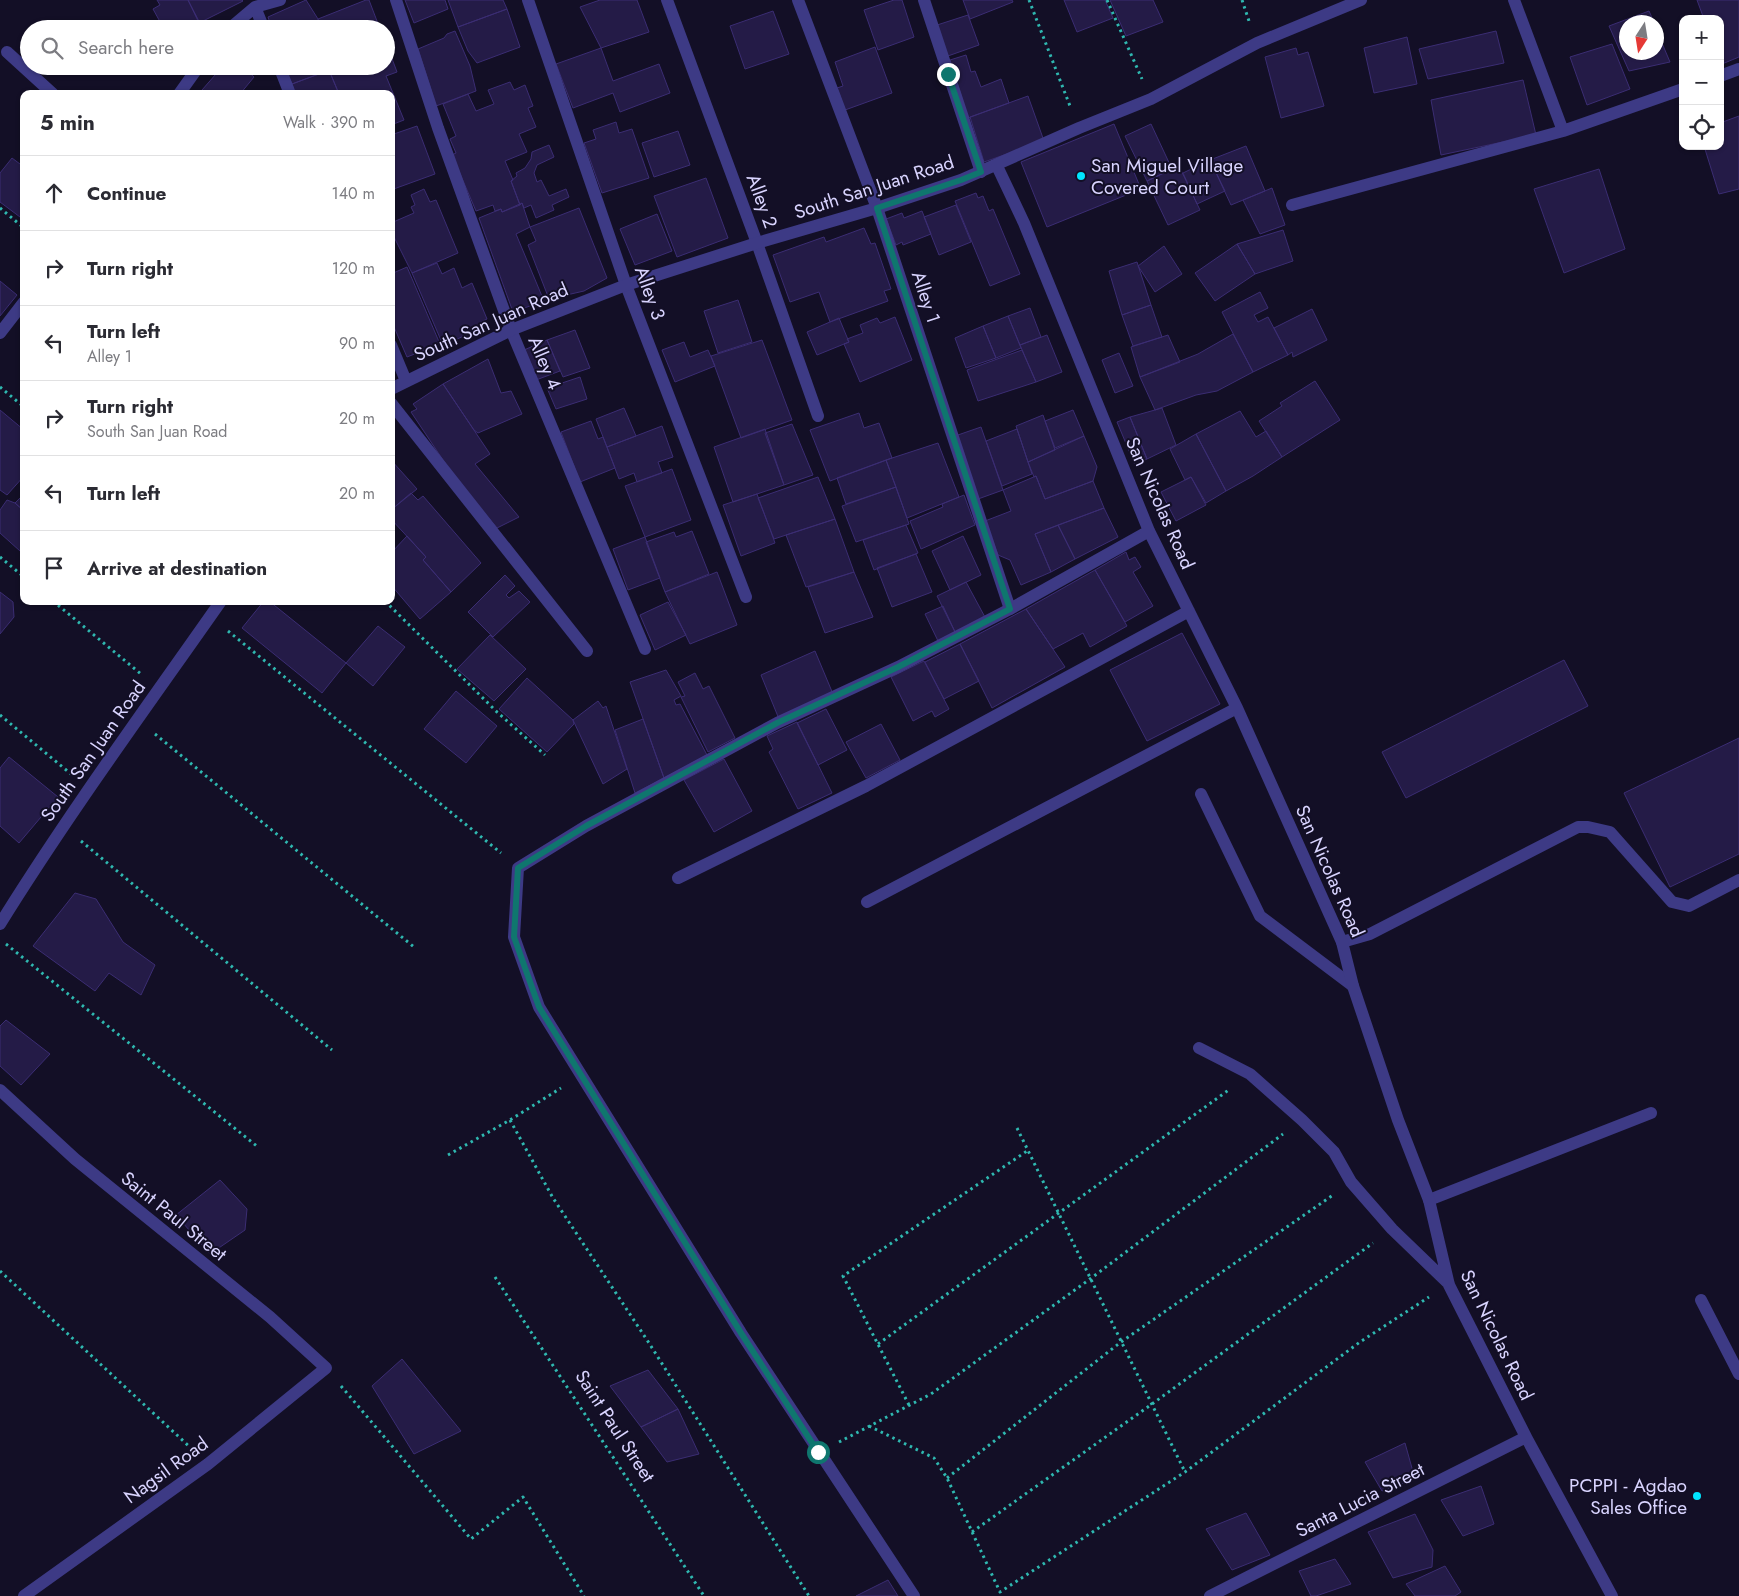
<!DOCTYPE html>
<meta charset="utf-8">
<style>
:root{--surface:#fff;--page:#f2f2f3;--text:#2b2b33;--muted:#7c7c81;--line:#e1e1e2}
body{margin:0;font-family:Jost,sans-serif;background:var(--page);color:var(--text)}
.controls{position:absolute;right:15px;top:15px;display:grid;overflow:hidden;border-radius:10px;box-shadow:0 1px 4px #0004}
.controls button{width:45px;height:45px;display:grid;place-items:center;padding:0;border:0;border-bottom:1px solid var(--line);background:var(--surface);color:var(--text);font:25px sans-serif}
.compass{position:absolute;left:1619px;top:15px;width:45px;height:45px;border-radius:50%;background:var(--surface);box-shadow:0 1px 4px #0004;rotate:192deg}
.stop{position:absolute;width:15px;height:15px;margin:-11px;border:4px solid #0f766e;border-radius:50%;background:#fff}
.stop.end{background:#0f766e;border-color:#fff;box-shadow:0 1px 5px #0008}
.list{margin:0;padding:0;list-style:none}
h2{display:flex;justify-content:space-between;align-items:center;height:65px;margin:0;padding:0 20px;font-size:21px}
h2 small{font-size:16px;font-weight:400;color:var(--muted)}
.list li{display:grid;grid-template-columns:32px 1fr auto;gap:15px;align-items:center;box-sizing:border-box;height:75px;padding:0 20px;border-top:1px solid var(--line)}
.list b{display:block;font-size:19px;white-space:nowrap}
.list p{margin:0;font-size:16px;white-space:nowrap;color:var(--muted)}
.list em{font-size:16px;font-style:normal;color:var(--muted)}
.icon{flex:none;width:28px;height:28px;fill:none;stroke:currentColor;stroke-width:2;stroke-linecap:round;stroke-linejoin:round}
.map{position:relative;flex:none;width:1739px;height:1596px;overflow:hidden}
.search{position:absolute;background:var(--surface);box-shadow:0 1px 4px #0004;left:20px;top:20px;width:375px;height:55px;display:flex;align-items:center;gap:12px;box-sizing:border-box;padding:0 18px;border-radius:28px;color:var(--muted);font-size:19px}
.panel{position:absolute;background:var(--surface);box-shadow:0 1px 4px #0004;left:20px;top:90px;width:375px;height:515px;border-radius:10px}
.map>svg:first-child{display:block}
.building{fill:#241b47;stroke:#3b2d73}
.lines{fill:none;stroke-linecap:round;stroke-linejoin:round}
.path{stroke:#2fb8b0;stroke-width:3;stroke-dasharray:2.5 4;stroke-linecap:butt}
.lane{stroke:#3d3a85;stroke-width:12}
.street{stroke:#3d3a85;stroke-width:12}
.route{stroke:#0f766e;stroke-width:6}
.poi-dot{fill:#00e5ff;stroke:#130f26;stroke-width:2}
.labels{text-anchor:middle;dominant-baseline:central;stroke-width:4;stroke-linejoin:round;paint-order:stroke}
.poi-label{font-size:19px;fill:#d9d4ff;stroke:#130f26;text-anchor:start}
.street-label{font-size:19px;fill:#d9d4ff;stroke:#130f26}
</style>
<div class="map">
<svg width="1739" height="1596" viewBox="0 0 1739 1596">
<rect width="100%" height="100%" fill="#130f26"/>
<path class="building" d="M 157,0 L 188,0 L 203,29 L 164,29 L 153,9 L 160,5 Z
M 188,0 L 242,0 L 243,1 L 199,23 Z
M 306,0 L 318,19 L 322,29 L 272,29 L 268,17 Z
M 366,0 L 369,0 L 380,29 L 322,29 L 318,19 Z
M 405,0 L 445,0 L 448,9 L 414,23 Z
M 448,0 L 503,0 L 507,9 L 458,27 Z
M 600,0 L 637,0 L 649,32 L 601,48 L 580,7 Z
M 894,0 L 902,0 L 914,37 L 878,50 L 864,10 Z
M 963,0 L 1012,0 L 1013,2 L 970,19 Z
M 1064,0 L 1105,0 L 1113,18 L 1077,32 Z
M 1110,0 L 1153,0 L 1163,22 L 1126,36 Z
M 1697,0 L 1739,0 L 1739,57 L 1722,64 L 1720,60 L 1720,19 L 1704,19 Z
M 507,9 L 520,47 L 477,63 L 468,51 L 458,27 Z
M 773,11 L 789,54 L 745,69 L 730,26 Z
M 1649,11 L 1654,22 L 1626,22 L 1626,52 L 1656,52 L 1656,29 L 1670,62 L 1629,71 L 1609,26 Z
M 968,15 L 979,45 L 945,57 L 934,26 Z
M 455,31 L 470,66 L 476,91 L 436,106 L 418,49 L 444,38 L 447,34 Z
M 1496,31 L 1504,63 L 1428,79 L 1419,49 Z
M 1407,37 L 1417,84 L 1374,93 L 1364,48 Z
M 1612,44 L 1630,89 L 1587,105 L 1570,57 Z
M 875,47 L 892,93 L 845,110 L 837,88 L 843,86 L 835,62 Z
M 386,48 L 388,48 L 397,72 L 386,76 L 404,120 L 391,125 L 391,94 L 339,94 L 329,70 L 341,66 L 386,66 Z
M 601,48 L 613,81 L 659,64 L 670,93 L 620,112 L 613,93 L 573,108 L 556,64 Z
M 1296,48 L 1298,55 L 1308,52 L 1324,106 L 1281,118 L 1265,57 Z
M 966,55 L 971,72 L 975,71 L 981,87 L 1001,79 L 1009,103 L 968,118 L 950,60 Z
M 223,66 L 242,66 L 254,77 L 240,94 L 206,94 L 202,90 Z
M 283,66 L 337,66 L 338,67 L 292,84 Z
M 329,70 L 339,94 L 295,94 L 292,84 Z
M 1523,80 L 1536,135 L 1441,155 L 1431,100 Z
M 510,82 L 514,90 L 525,85 L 533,106 L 528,108 L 536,127 L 519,134 L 527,152 L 505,161 L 513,180 L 511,181 L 520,205 L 502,212 L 501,209 L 495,211 L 493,205 L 476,211 L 452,155 L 456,153 L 450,139 L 456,136 L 443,104 L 468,94 L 476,111 L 494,104 L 488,90 Z
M 1028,96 L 1044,141 L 984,162 L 970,117 Z
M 1739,116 L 1739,189 L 1719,194 L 1704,146 L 1720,146 L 1720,123 Z
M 616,122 L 619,133 L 632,129 L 649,178 L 602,193 L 584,143 L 596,139 L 593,130 Z
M 1114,124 L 1141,189 L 1047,227 L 1021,162 Z
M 1151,124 L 1172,169 L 1147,181 L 1125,136 Z
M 417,126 L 435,174 L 391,190 L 391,135 Z
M 678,131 L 690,165 L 654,177 L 642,143 Z
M 549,145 L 554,157 L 537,165 L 534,173 L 537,182 L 541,180 L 549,196 L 566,189 L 569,197 L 552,205 L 554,210 L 536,218 L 531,205 L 524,208 L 522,203 L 520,205 L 511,181 L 517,176 L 516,173 L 525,168 L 531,159 L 532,152 Z
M 1246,146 L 1265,191 L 1231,205 L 1210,160 Z
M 12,158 L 24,167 L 24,220 L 0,202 L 0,173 Z
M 1210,160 L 1225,191 L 1197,204 L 1183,173 Z
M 1179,166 L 1200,210 L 1168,225 L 1147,181 Z
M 1599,169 L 1625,249 L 1564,273 L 1534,189 Z
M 706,178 L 728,238 L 677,257 L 654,196 Z
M 1272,188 L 1285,225 L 1260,234 L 1243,200 Z
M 424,189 L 430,202 L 436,200 L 458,253 L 412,273 L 391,231 L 391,223 L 414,213 L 411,207 L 415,205 L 411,195 Z
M 976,193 L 978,198 L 983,196 L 989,211 L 993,209 L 1020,274 L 990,286 L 955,201 Z
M 522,203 L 530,227 L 516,234 L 544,301 L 513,312 L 479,218 L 501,209 L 502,212 Z
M 956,205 L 971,242 L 939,255 L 924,217 Z
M 579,208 L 607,278 L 584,291 L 549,299 L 528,245 L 536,241 L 530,227 Z
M 922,211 L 931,234 L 903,245 L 902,242 L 896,245 L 886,219 L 902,213 L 904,218 Z
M 657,214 L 672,251 L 635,265 L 620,229 Z
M 864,228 L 871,244 L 875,243 L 891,289 L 884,291 L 888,301 L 830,322 L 819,292 L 790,302 L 773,255 L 824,237 L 826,242 Z
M 1283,230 L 1293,261 L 1255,274 L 1237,244 Z
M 1237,244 L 1255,274 L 1215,301 L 1195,273 Z
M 1164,246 L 1182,274 L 1155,292 L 1138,266 Z
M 1137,262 L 1151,305 L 1122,315 L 1109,271 Z
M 437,263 L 442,274 L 454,268 L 462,288 L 472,283 L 487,319 L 481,322 L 483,328 L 443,345 L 412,273 Z
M 407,267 L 440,344 L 407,357 L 391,320 L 391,274 Z
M 0,281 L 17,295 L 0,316 Z
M 1260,292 L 1268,308 L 1254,315 L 1258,322 L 1268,317 L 1288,355 L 1253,372 L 1222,312 Z
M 738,300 L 752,342 L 718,353 L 704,311 Z
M 1151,305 L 1162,337 L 1133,346 L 1122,315 Z
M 1030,308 L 1041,337 L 1020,345 L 1008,316 Z
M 1312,309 L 1327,340 L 1293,357 L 1292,352 L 1288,355 L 1274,328 Z
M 1008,316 L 1021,348 L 996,358 L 983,326 Z
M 895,317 L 912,360 L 860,382 L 844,344 L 849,342 L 847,339 L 863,333 L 860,325 L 877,318 L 880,323 Z
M 839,318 L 849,342 L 817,355 L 807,332 Z
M 983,326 L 996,358 L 966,368 L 955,338 Z
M 575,330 L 590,368 L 563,377 L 547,340 Z
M 1233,334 L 1253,372 L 1217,391 L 1196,395 L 1155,410 L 1140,377 L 1198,354 Z
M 1047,335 L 1062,372 L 1036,382 L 1020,345 Z
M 1168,335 L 1180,362 L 1140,377 L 1131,347 Z
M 547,340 L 560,371 L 536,380 L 524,350 Z
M 762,340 L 792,420 L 741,438 L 711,356 Z
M 684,342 L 690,357 L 708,350 L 715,366 L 675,382 L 662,350 Z
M 1022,350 L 1036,382 L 978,401 L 967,370 Z
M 1119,353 L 1133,386 L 1115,393 L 1102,360 Z
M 488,359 L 501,393 L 511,391 L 522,414 L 478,433 L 474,430 L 443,384 Z
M 580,377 L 587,399 L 556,409 L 547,388 Z
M 1315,381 L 1340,420 L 1282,457 L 1259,421 L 1282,406 L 1280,403 Z
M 443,384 L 490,454 L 475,464 L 519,517 L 497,528 L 455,478 L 411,412 L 417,409 L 413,404 Z
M 624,408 L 636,436 L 607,447 L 596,419 Z
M 1162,408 L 1176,445 L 1147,459 L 1130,417 Z
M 0,410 L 24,430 L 24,476 L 7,495 L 0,490 Z
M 1073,410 L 1084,436 L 1055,448 L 1045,421 Z
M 1240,411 L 1256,437 L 1266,431 L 1282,457 L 1253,476 L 1226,491 L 1196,434 Z
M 859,413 L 864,428 L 879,423 L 892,458 L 830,481 L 810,430 Z
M 1043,415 L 1055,450 L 1028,462 L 1016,426 Z
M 1130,417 L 1147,459 L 1135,465 L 1117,422 Z
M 591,421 L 598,439 L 603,437 L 615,468 L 580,482 L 561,432 Z
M 792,424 L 813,475 L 784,485 L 765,433 Z
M 662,426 L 673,457 L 658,462 L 662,473 L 637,482 L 634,473 L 619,479 L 607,447 Z
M 981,427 L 1003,490 L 978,499 L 955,436 Z
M 765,429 L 784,485 L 733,502 L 714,447 Z
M 1017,429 L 1032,474 L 1002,486 L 986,441 Z
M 1196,434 L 1226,491 L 1206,503 L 1191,477 L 1185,480 L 1170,449 Z
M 1084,436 L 1097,467 L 1093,481 L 1045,499 L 1036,476 L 1034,477 L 1028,462 Z
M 938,443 L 959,497 L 907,518 L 886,460 Z
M 391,460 L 417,489 L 391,510 Z
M 886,460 L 896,487 L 846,504 L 837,478 Z
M 672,469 L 691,520 L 645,537 L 625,486 Z
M 1036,476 L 1045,499 L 1093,481 L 1104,508 L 1035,534 L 1051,572 L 1021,585 L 1010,560 L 998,555 L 985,521 L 1011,511 L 1003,490 Z
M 818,477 L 835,519 L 774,539 L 758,498 Z
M 1191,477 L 1206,505 L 1176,521 L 1161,492 Z
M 896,487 L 909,524 L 856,542 L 842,506 Z
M 411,493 L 418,500 L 423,496 L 481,563 L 451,592 L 423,560 L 426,557 L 391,519 L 391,510 Z
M 24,494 L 24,511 L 15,503 Z
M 757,494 L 775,543 L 741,556 L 723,505 Z
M 964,495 L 975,525 L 921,549 L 910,521 L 943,507 L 942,504 Z
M 7,500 L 15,503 L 24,511 L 24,546 L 20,551 L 0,533 L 0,510 Z
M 1104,508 L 1118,537 L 1075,559 L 1058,525 Z
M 835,519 L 854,572 L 806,587 L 786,535 Z
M 906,525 L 918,553 L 874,570 L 863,540 Z
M 1058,525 L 1075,559 L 1051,572 L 1035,534 Z
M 692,531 L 709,574 L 665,592 L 646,542 L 674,532 L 676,537 Z
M 407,536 L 426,557 L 423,560 L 451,592 L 420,619 L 391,585 L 391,553 Z
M 963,536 L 981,575 L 950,590 L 932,551 Z
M 645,537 L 660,578 L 628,590 L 613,549 Z
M 1126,552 L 1129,560 L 1135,557 L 1141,567 L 1133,572 L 1153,606 L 1125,622 L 1095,570 Z
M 916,554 L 932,592 L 892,607 L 877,568 Z
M 1095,570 L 1127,626 L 1090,647 L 1083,633 L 1053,649 L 1026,609 Z
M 717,572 L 737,625 L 690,644 L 665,592 Z
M 854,572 L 873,617 L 825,633 L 808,587 Z
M 505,575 L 515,586 L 506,595 L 509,598 L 519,591 L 530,602 L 493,637 L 468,612 Z
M 966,582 L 986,619 L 956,634 L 937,596 Z
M 0,592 L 13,602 L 14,617 L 0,634 Z
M 264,601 L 269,601 L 346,663 L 322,693 L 242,628 Z
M 668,602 L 686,635 L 655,650 L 640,615 Z
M 943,606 L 956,634 L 939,643 L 925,614 Z
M 1026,609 L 1065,667 L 992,708 L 960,644 Z
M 378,626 L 405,647 L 373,686 L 346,663 Z
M 1182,633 L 1220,704 L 1147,741 L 1110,670 Z
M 490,635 L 526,669 L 494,701 L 457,669 Z
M 960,644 L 979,681 L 944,699 L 925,662 Z
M 815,651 L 833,694 L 779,719 L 761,675 Z
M 1564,660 L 1588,706 L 1406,798 L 1382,752 Z
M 924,661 L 949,709 L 935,717 L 932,711 L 913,721 L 891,677 Z
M 666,670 L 681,696 L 674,700 L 676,705 L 680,704 L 707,755 L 664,778 L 630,682 Z
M 695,673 L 703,689 L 709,686 L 735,738 L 708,752 L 681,697 L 685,696 L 678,682 Z
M 527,678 L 573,720 L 574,724 L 547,752 L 499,709 Z
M 456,691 L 497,726 L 466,763 L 424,729 Z
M 598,701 L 603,708 L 606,706 L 627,769 L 603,784 L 573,720 Z
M 826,709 L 847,750 L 818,765 L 797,723 Z
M 643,719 L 664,778 L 635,793 L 615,730 Z
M 797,722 L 832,793 L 798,809 L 769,752 L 773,749 L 767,736 Z
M 881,724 L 900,760 L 866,778 L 846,742 Z
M 1739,738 L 1739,854 L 1670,887 L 1624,793 Z
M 9,757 L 58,797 L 19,843 L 0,826 L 0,768 Z
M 724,759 L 752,811 L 714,832 L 684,780 Z
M 75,893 L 96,899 L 123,942 L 155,965 L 141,995 L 109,973 L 95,991 L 33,946 Z
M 6,1020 L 50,1054 L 21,1085 L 0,1066 L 0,1026 Z
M 220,1180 L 247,1209 L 245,1230 L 210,1254 L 176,1215 Z
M 402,1359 L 461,1431 L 414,1454 L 372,1386 Z
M 648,1370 L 678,1409 L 641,1427 L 610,1386 Z
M 678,1409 L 699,1454 L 667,1462 L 641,1427 Z
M 1405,1443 L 1415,1479 L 1382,1491 L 1365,1462 Z
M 1481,1486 L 1494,1524 L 1463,1536 L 1441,1500 Z
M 1246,1513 L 1270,1555 L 1232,1570 L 1206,1529 Z
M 1415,1514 L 1433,1550 L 1432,1567 L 1393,1578 L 1368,1532 Z
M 1335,1559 L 1351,1584 L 1316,1596 L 1311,1596 L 1299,1571 Z
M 1445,1566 L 1461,1592 L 1455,1596 L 1415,1596 L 1406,1584 Z
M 888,1580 L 898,1596 L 856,1596 Z"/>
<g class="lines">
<path class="path" d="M 1029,0 L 1070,106
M 1107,0 L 1142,79
M 1242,0 L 1249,21
M 0,208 L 24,228
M 0,387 L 24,407
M 0,557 L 24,577
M 53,601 L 141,674
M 385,601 L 497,712 L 545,755
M 228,631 L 501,853
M 0,715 L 71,774
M 155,734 L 414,947
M 81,841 L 332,1050
M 6,944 L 258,1147
M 510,1120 L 553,1198 L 649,1343 L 809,1596
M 1017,1128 L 1185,1472
M 448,1155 L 510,1120 L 561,1088
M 0,1271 L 192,1449
M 495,1277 L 704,1596
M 878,1344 L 1230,1089
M 341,1386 L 471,1539 L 523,1497 L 584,1596
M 909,1405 L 843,1276 L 1027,1151
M 869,1426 L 934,1458 L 947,1478 L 1000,1592 L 1185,1472 L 1360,1342 L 1429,1297
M 839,1442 L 931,1394 L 1090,1279 L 1283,1134
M 947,1478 L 1121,1342 L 1333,1195
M 972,1532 L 1152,1404 L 1373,1243"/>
<path class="lane" d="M 396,0 L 438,128 L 511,330 L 645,649
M 528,0 L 626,285 L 746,597
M 667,0 L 757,243 L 818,416
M 798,0 L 877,208 L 1010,609
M 924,0 L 981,172
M 1201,794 L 1260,916 L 1353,986
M 1342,942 L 1370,934 L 1578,827 L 1588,827 L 1610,832 L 1672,902 L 1689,906 L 1739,880
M 1429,1200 L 1651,1113
M 1701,1300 L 1739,1374"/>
<path class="street" d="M 1514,0 L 1563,131
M 255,7 L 264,29
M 229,29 L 255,7 L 280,0
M 7,52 L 53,94
M 279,66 L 290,94
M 1720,76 L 1739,69
M 179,94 L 199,66
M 997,166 L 1024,223 L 1149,531 L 1237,708 L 1342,942 L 1353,986 L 1398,1120 L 1429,1200 L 1449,1285 L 1526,1437 L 1612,1596
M 1292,205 L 1563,131 L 1683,89
M 0,333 L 24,302
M 391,345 L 406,381
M 391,389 L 511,330 L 626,285 L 757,243 L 877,208 L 961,180 L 1079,128 L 1151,99 L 1257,43 L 1361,0
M 391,403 L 587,651
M 678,878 L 866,786 L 1189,611
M 867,902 L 1237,708
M 0,924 C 69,813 146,708 221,601
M 1199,1048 L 1250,1074 L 1302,1120 L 1334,1152 L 1351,1182 L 1392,1229 L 1449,1284
M 0,1090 L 75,1159 L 270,1317 L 326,1368 L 208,1464 L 24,1596
M 914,1596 L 741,1333 L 539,1007 L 514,937 L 518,868 L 586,826 L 777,723 L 898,667 L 1010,609 L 1149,531
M 1210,1596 L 1526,1437"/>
</g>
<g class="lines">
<path class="route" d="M 818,1452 L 741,1333 L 539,1007 L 514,937 L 518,868 L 586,826 L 777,723 L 898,667 L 1010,609 L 877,208 L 961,180 L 981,172 L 948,74"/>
</g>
<g class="poi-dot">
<circle cx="1081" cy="176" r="5"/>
<circle cx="1697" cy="1496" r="5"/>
</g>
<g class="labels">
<g class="poi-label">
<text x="1091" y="165">San Miguel Village<tspan x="1091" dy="22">Covered Court</tspan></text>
<text x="1687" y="1485" text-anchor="end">PCPPI - Agdao<tspan x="1687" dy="22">Sales Office</tspan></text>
</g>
<g class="street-label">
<text transform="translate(874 187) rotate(-18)">South San Juan Road</text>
<text transform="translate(762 201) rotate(70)">Alley 2</text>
<text transform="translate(650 293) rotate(70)">Alley 3</text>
<text transform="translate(926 297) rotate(72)">Alley 1</text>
<text transform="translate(491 322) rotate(-24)">South San Juan Road</text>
<text transform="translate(545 363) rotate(67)">Alley 4</text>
<text transform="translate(1160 503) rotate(66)">San Nicolas Road</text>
<text transform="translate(93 751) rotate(-55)">South San Juan Road</text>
<text transform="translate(1330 871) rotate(66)">San Nicolas Road</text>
<text transform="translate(174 1216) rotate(39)">Saint Paul Street</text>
<text transform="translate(1497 1335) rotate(64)">San Nicolas Road</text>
<text transform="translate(615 1426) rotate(57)">Saint Paul Street</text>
<text transform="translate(166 1470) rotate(-36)">Nagsil Road</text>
<text transform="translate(1360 1500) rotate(-27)">Santa Lucia Street</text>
</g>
</g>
</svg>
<div class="controls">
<button>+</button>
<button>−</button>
<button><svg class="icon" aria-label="locate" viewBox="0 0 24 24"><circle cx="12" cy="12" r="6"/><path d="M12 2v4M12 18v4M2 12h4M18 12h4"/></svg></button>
</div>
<svg class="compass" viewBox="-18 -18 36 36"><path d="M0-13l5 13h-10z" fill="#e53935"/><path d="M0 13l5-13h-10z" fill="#7c7c81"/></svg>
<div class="stop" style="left:818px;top:1452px"></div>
<div class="stop end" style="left:948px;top:74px"></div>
<div class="search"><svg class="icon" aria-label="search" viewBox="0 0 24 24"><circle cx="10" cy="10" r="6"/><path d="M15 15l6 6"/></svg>Search here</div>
<section class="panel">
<h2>5 min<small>Walk · 390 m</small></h2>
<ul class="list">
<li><svg class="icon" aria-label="ahead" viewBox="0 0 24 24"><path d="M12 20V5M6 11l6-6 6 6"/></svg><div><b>Continue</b></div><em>140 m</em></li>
<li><svg class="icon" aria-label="right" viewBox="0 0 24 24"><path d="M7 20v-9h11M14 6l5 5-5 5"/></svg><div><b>Turn right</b></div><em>120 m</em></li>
<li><svg class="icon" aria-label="left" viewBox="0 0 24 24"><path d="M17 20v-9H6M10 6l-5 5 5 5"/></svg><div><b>Turn left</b><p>Alley 1</p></div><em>90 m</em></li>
<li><svg class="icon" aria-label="right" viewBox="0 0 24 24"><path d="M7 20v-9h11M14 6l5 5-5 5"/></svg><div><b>Turn right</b><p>South San Juan Road</p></div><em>20 m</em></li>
<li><svg class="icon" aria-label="left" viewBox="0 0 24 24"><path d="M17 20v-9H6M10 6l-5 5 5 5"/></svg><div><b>Turn left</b></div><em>20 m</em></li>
<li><svg class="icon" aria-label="arrive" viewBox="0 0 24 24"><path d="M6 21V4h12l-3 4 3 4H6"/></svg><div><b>Arrive at destination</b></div></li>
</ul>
</section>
</div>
